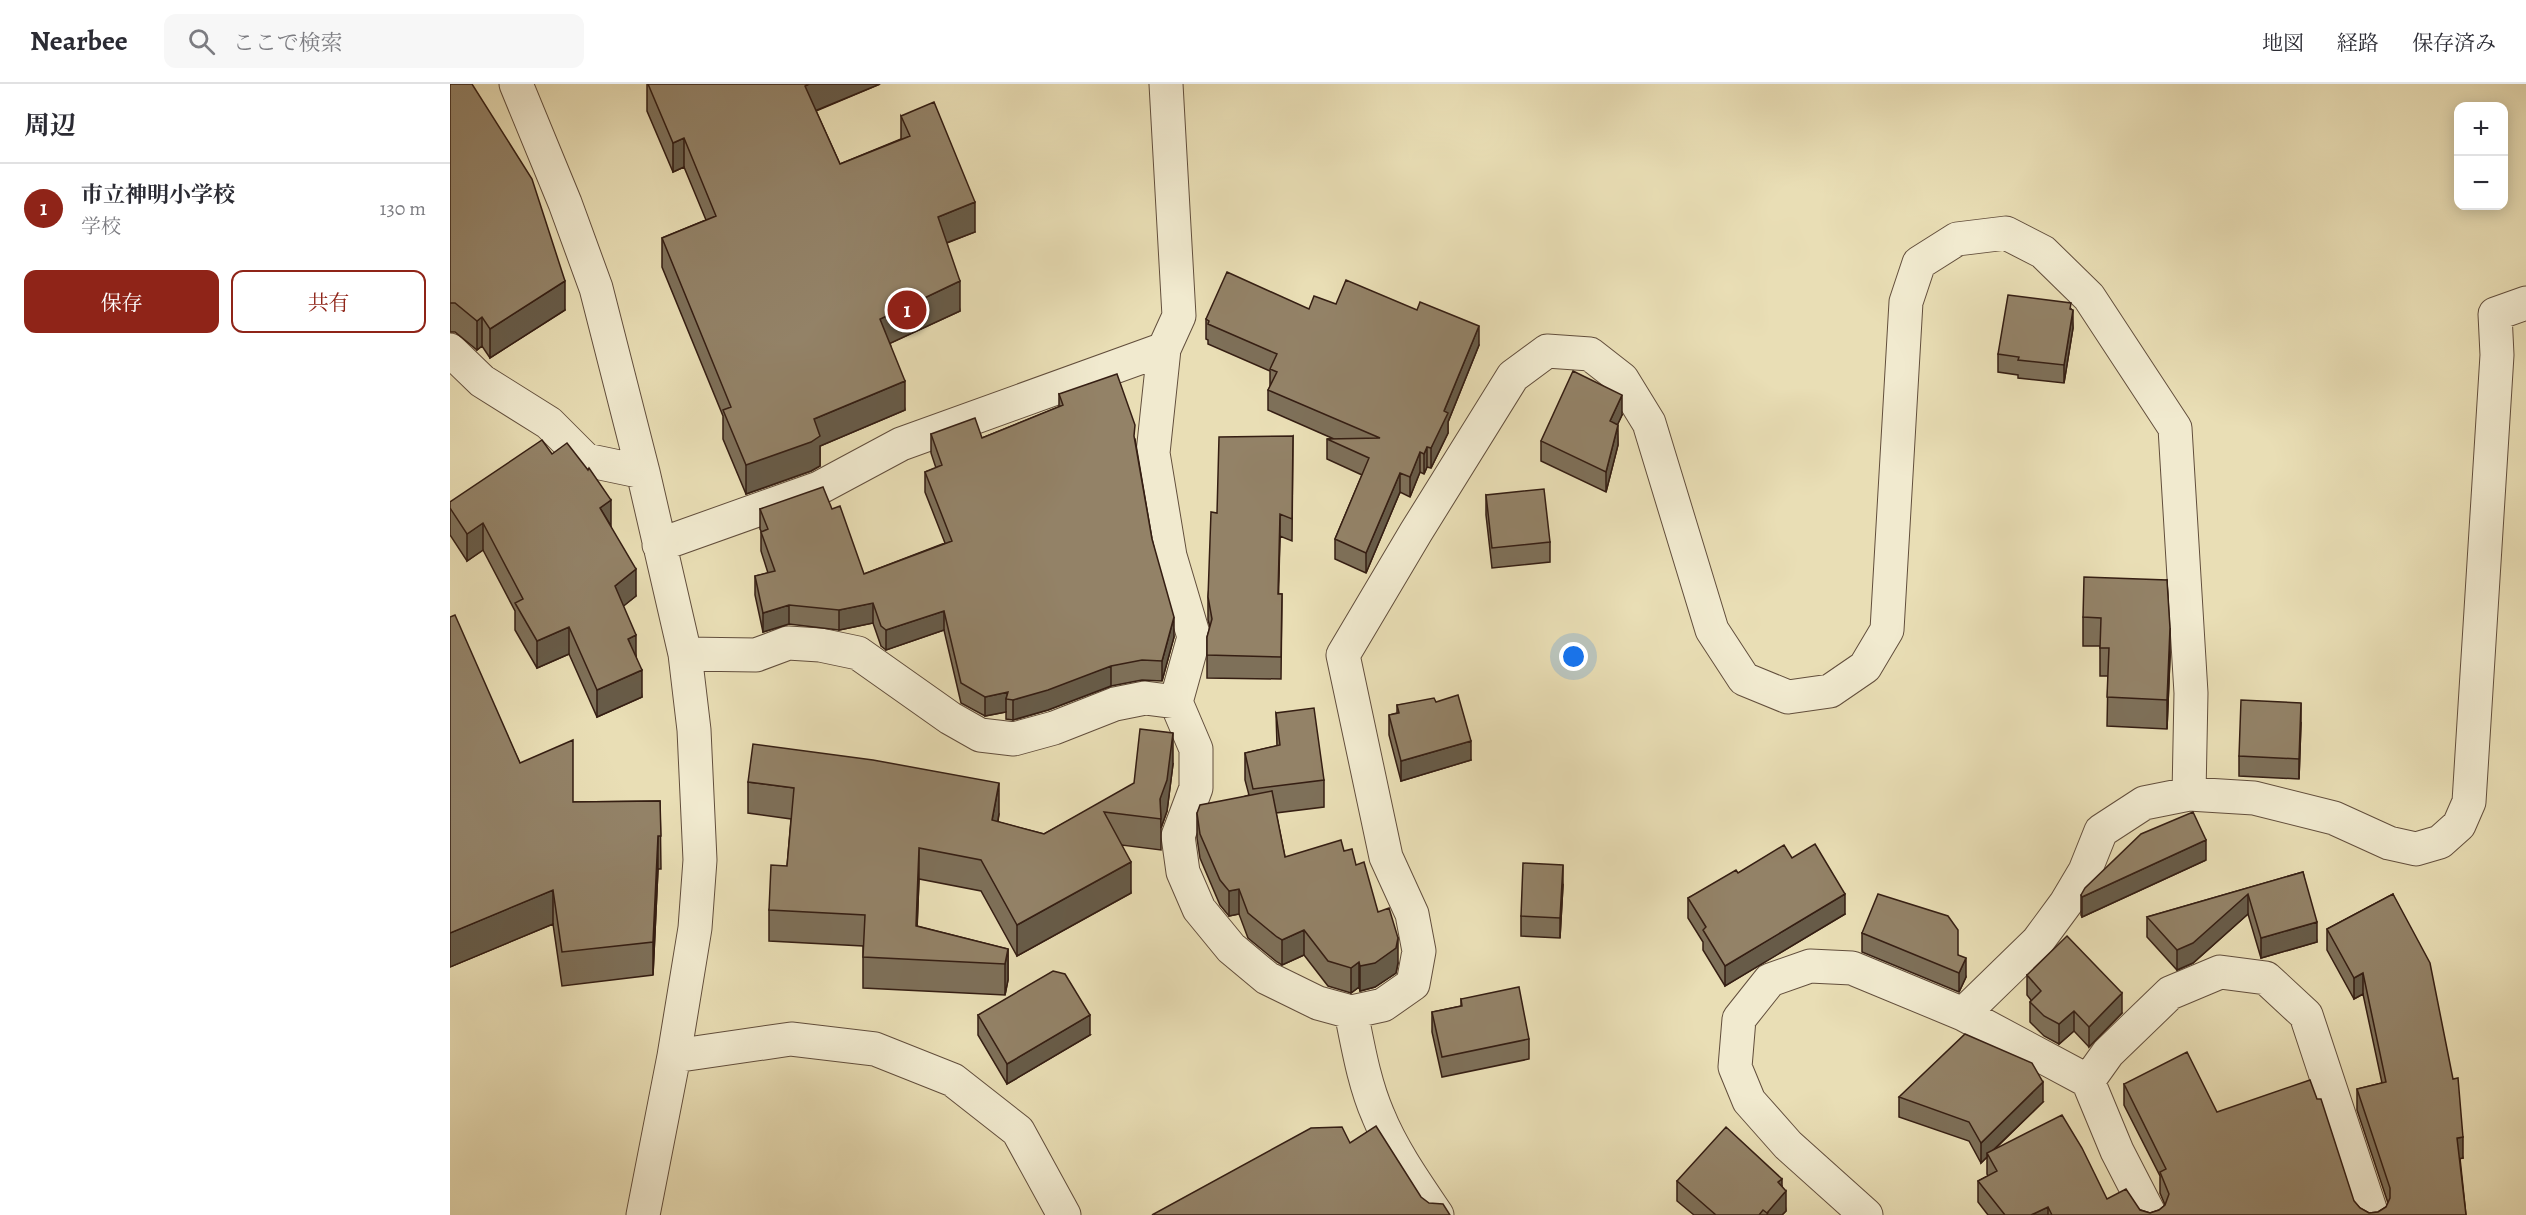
<!DOCTYPE html>
<html lang="ja">
<meta charset="utf-8">
<style>
:root{--surface:#fff;--page:#f7f7f7;--text:#2b2b33;--muted:#7c7c81;--line:#e1e1e2;--accent:#8f2418}
body{margin:0;font-family:Alegreya,"Noto Serif JP",serif;background:var(--page);color:var(--text)}
.controls{position:absolute;right:18px;top:18px;display:grid;overflow:hidden;border-radius:12px;box-shadow:0 3px 15px #0003}
.controls button{width:54px;height:54px;display:grid;place-items:center;padding:0;border:0;border-bottom:2px solid var(--line);background:var(--surface);color:var(--text);font:30px sans-serif}
.you{position:absolute;left:1124px;top:573px;width:21px;height:21px;margin:-15px;border:4px solid #fff;border-radius:50%;background:#1a73e8;box-shadow:0 0 0 9px #1a73e833}
.badge{display:grid;place-items:center;width:39px;height:39px;border-radius:50%;background:var(--accent);color:#fff;font-size:20px;font-weight:700}
.pin{position:absolute;translate:-50% -50%;border:3px solid #fff;box-shadow:0 2px 6px #0006}
.list{margin:0;padding:0;list-style:none}
h2{display:flex;justify-content:space-between;align-items:center;height:78px;margin:0;padding:0 24px;font-size:26px}
h2 small{font-size:20px;font-weight:400;color:var(--muted)}
.list li{display:grid;grid-template-columns:39px 1fr auto;gap:18px;align-items:center;box-sizing:border-box;height:90px;padding:0 24px;border-top:2px solid var(--line)}
.list b{display:block;font-size:22px;white-space:nowrap}
.list p{margin:0;font-size:20px;white-space:nowrap;color:var(--muted)}
.list em{font-size:20px;font-style:normal;color:var(--muted)}
.actions{display:flex;gap:12px;padding:18px 24px}
.actions a{flex:1;padding:14px 0;border:2px solid var(--accent);border-radius:12px;text-align:center;font-size:21px;color:var(--accent)}
.actions .main{background:var(--accent);color:#fff}
.icon{flex:none;width:33px;height:33px;fill:none;stroke:currentColor;stroke-width:2;stroke-linecap:round;stroke-linejoin:round}
.map{position:relative;flex:none;width:2076px;height:1131px;overflow:hidden}
header{display:flex;align-items:center;gap:36px;box-sizing:border-box;height:84px;padding:0 30px;background:var(--surface);border-bottom:2px solid var(--line)}
header strong{font-size:28px}
nav{display:flex;gap:33px;margin-inline-start:auto;font-size:21px}
.search{width:420px;height:54px;background:var(--page);display:flex;align-items:center;gap:15px;box-sizing:border-box;padding:0 21px;border-radius:12px;color:var(--muted);font-size:22px}
main{display:flex}
aside{flex:1;background:var(--surface)}
.map>svg:first-child{display:block}
.lines{fill:none;stroke-linecap:round;stroke-linejoin:round}
.minor-casing{stroke:#624e3c;stroke-width:35}
.minor{stroke:#f1eacf;stroke-width:33}
.wall{fill:#7e7059;stroke:#351e13;stroke-width:1.5}
.shaded-wall{fill:#675b48;stroke:#351e13;stroke-width:1.5}
.building{fill:#938267;stroke:#351e13;stroke-width:1.5}
</style>
<header>
<strong>Nearbee</strong>
<div class="search"><svg class="icon" aria-label="search" viewBox="0 0 24 24"><circle cx="10" cy="10" r="6"/><path d="M15 15l6 6"/></svg>ここで検索</div>
<nav><a>地図</a><a>経路</a><a>保存済み</a></nav>
</header>
<main>
<aside>
<h2>周辺<small></small></h2>
<ul class="list">
<li><span class="badge">1</span><div><b>市立神明小学校</b><p>学校</p></div><em>130 m</em></li>
</ul>
<div class="actions"><a class="main">保存</a><a>共有</a></div>
</aside>
<div class="map">
<svg width="2076" height="1131" viewBox="0 0 2076 1131">
<rect width="100%" height="100%" fill="#e9deb5"/>
<filter id="stains"><feTurbulence type="fractalNoise" baseFrequency=".00333" numOctaves="4"/><feColorMatrix values="0 0 0 0 .2 0 0 0 0 .09 0 0 0 0 .02 0 0 0 .5 -.17"/></filter>
<radialGradient id="worn" r=".72"><stop offset=".6" stop-color="#630" stop-opacity="0"/><stop offset="1" stop-color="#630" stop-opacity=".3"/></radialGradient>
<g class="lines">
<g class="minor-casing">
<path id="minor" d="M 66,0 L 115,119 L 146,204 L 193,388 L 235,570 L 244,646 L 250,776 L 245,844 L 224,972 L 193,1131
M 716,0 L 729,232 L 714,265 L 703,369 L 720,472 L 744,553 L 726,618 L 746,665 L 746,704 L 728,752 L 733,788 L 749,825 L 781,864 L 817,894 L 868,919 L 901,928 L 933,921 L 963,900 L 969,867 L 962,830 L 936,773 L 893,571 L 966,448 L 1063,292 L 1097,267 L 1140,270 L 1172,295 L 1199,339 L 1262,546 L 1294,595 L 1338,613 L 1380,607 L 1415,583 L 1437,546 L 1456,218 L 1469,179 L 1507,155 L 1556,149 L 1593,168 L 1639,213 L 1725,344 L 1741,609 L 1739,710
M 0,266 L 32,297 L 99,339 L 136,376 L 193,388
M 209,461 L 369,404 L 451,360 L 714,265
M 235,570 L 306,571 L 338,559 L 370,561 L 408,569 L 500,634 L 530,651 L 564,655 L 604,644 L 665,620 L 695,614 L 726,618
M 901,928 C 908,962 914,999 928,1031 C 942,1066 966,1100 987,1131
M 1513,930 L 1588,857 L 1616,819 L 1635,787 L 1651,747 L 1694,719 L 1739,710 L 1804,714 L 1884,734 L 1939,759 L 1966,765 L 1990,758 L 2009,741 L 2019,718 L 2047,271 L 2045,230 L 2076,219
M 224,972 L 341,955 L 425,965 L 503,996 L 568,1047 L 614,1131
M 1638,997 L 1667,1067 L 1700,1131
M 1416,1131 L 1338,1061 L 1299,1017 L 1285,983 L 1289,935 L 1320,896 L 1360,882 L 1402,884 L 1513,930 L 1638,997 L 1658,969 L 1720,909 L 1770,888 L 1816,894 L 1856,931 L 1922,1131"/>
</g>
<use href="#minor" class="minor"/>
</g>
<path class="wall" d="M 0,0 L 115,226 L 40,274 L 32,262 L 27,266 L 5,248 L 0,248 Z
M 197,0 L 430,0 L 366,27 L 390,80 L 451,55 L 451,32 L 525,148 L 497,159 L 510,227 L 440,259 L 455,326 L 370,362 L 370,382 L 361,387 L 296,410 L 273,355 L 273,332 L 212,183 L 212,154 L 256,136 L 234,83 L 223,88 L 197,27 Z
M 886,220 L 1029,261 L 998,338 L 998,349 L 981,384 L 977,383 L 974,390 L 970,388 L 960,413 L 950,408 L 916,489 L 885,475 L 885,455 L 912,391 L 877,375 L 877,355 L 884,355 L 818,326 L 818,306 L 820,303 L 820,287 L 758,260 L 758,256 L 756,255 L 756,235 L 859,225 Z
M 1621,225 L 1623,244 L 1614,299 L 1568,294 L 1568,291 L 1548,288 L 1548,270 Z
M 609,310 L 685,355 L 702,455 L 724,553 L 712,597 L 692,596 L 661,602 L 598,626 L 563,636 L 556,635 L 556,628 L 535,632 L 511,619 L 494,546 L 436,566 L 431,562 L 423,539 L 389,546 L 339,540 L 313,548 L 305,511 L 305,492 L 318,489 L 311,467 L 311,447 L 310,445 L 310,425 L 382,425 L 414,490 L 495,459 L 475,408 L 475,388 L 486,384 L 481,369 L 481,350 L 532,354 L 609,323 Z
M 1172,331 L 1167,341 L 1168,361 L 1156,408 L 1091,377 L 1091,357 Z
M 843,352 L 842,457 L 830,452 L 828,510 L 832,510 L 831,595 L 757,594 L 757,553 L 760,543 L 758,536 L 758,513 L 767,429 Z
M 102,370 L 161,443 L 186,512 L 173,522 L 186,572 L 192,613 L 147,633 L 119,570 L 87,584 L 65,546 L 65,527 L 33,466 L 17,477 L 0,451 L 0,418 Z
M 1036,411 L 1100,458 L 1100,478 L 1042,484 L 1036,431 Z
M 1717,496 L 1720,572 L 1717,645 L 1657,642 L 1658,592 L 1650,592 L 1650,562 L 1633,562 L 1633,533 Z
M 0,533 L 70,679 L 123,718 L 210,717 L 211,785 L 208,785 L 203,891 L 112,902 L 103,840 L 0,883 Z
M 986,618 L 1021,676 L 951,697 L 939,651 L 939,631 L 947,629 L 947,621 Z
M 826,629 L 874,696 L 874,723 L 826,729 L 835,773 L 894,767 L 906,781 L 928,828 L 948,879 L 946,889 L 925,903 L 910,907 L 909,903 L 901,909 L 878,902 L 854,871 L 832,881 L 827,878 L 798,854 L 789,830 L 779,832 L 770,821 L 750,774 L 747,754 L 747,729 L 799,711 L 795,696 L 795,669 L 827,662 Z
M 1851,639 L 1849,695 L 1789,692 L 1789,672 Z
M 723,680 L 717,727 L 711,744 L 711,766 L 672,761 L 681,809 L 567,872 L 531,807 L 469,795 L 467,842 L 558,865 L 558,896 L 555,911 L 413,904 L 413,862 L 319,857 L 319,826 L 337,782 L 341,735 L 298,729 L 298,698 L 549,730 L 548,738 L 594,750 Z
M 1342,774 L 1395,830 L 1275,902 L 1253,866 L 1253,858 L 1238,834 L 1238,814 L 1288,789 Z
M 1756,776 L 1632,833 L 1631,831 L 1631,811 Z
M 1853,788 L 1867,858 L 1811,874 L 1798,830 L 1743,879 L 1727,886 L 1697,853 L 1697,833 Z
M 1113,801 L 1110,854 L 1071,852 L 1071,832 Z
M 1943,810 L 2013,1074 L 2010,1074 L 2016,1131 L 1538,1131 L 1528,1118 L 1528,1097 L 1538,1092 L 1537,1090 L 1537,1073 L 1531,1079 L 1519,1057 L 1449,1033 L 1449,1013 L 1593,1018 L 1545,1065 L 1657,1115 L 1700,1129 L 1709,1126 L 1715,1121 L 1710,1109 L 1710,1092 L 1674,1021 L 1674,1000 L 1767,1028 L 1904,1117 L 1910,1124 L 1919,1129 L 1928,1128 L 1936,1123 L 1938,1119 L 1907,1026 L 1907,1005 L 1932,999 L 1913,910 L 1904,915 L 1877,866 L 1877,845 Z
M 1412,849 L 1508,871 L 1516,893 L 1509,908 L 1412,868 Z
M 1577,891 L 1672,929 L 1639,963 L 1624,947 L 1609,960 L 1594,952 L 1580,938 L 1580,918 L 1581,916 L 1577,911 Z
M 1011,915 L 1079,955 L 1079,975 L 992,993 L 982,948 L 982,928 L 1011,922 Z
M 528,931 L 640,951 L 557,1000 L 528,951 Z
M 1227,1097 L 1332,1102 L 1336,1127 L 1332,1131 L 1244,1131 L 1227,1117 Z"/>
<path class="shaded-wall" d="M 359,0 L 430,0 L 355,31 L 355,2 Z
M 234,54 L 234,83 L 223,88 L 223,59 Z
M 525,118 L 525,148 L 488,162 L 488,133 Z
M 115,197 L 115,226 L 40,274 L 40,245 Z
M 510,197 L 510,227 L 430,264 L 430,235 Z
M 1623,226 L 1623,244 L 1614,299 L 1614,281 Z
M 32,233 L 32,262 L 27,266 L 27,237 Z
M 1029,242 L 1029,261 L 998,338 L 998,349 L 981,384 L 981,364 L 994,327 Z
M 455,297 L 455,326 L 370,362 L 370,382 L 361,387 L 296,410 L 296,381 L 364,335 Z
M 1172,311 L 1172,331 L 1160,357 L 1160,337 Z
M 1168,341 L 1168,361 L 1156,408 L 1156,388 Z
M 977,363 L 977,383 L 974,390 L 974,370 Z
M 970,368 L 970,388 L 960,413 L 960,393 Z
M 950,389 L 950,408 L 916,489 L 916,469 Z
M 161,416 L 161,442 L 150,424 Z
M 830,430 L 830,452 L 828,533 L 828,510 Z
M 33,439 L 33,466 L 17,477 L 17,450 Z
M 186,485 L 186,512 L 165,529 L 165,502 Z
M 423,519 L 423,539 L 389,546 L 389,526 Z
M 339,521 L 339,540 L 313,548 L 313,529 Z
M 494,527 L 494,546 L 436,566 L 436,546 Z
M 724,533 L 724,553 L 712,597 L 712,577 Z
M 119,543 L 119,570 L 87,584 L 87,557 Z
M 1720,544 L 1720,572 L 1717,645 L 1717,616 Z
M 186,551 L 186,578 L 178,555 Z
M 661,582 L 661,602 L 598,626 L 563,636 L 563,616 Z
M 192,586 L 192,613 L 147,633 L 147,606 Z
M 558,608 L 556,615 L 556,628 L 535,632 L 535,613 Z
M 1851,619 L 1851,639 L 1849,695 L 1849,675 Z
M 723,649 L 723,680 L 717,727 L 711,744 L 710,715 Z
M 1021,657 L 1021,676 L 951,697 L 951,677 Z
M 549,699 L 549,730 L 542,767 L 542,736 Z
M 208,752 L 208,785 L 203,891 L 203,858 Z
M 1756,756 L 1756,776 L 1632,833 L 1632,813 Z
M 469,764 L 469,795 L 466,873 L 466,842 Z
M 681,778 L 681,809 L 567,872 L 567,841 Z
M 1113,781 L 1113,801 L 1110,854 L 1110,834 Z
M 789,805 L 789,830 L 779,832 L 779,807 Z
M 103,806 L 103,840 L 0,883 L 0,849 Z
M 1395,810 L 1395,830 L 1275,902 L 1275,882 Z
M 1798,810 L 1798,830 L 1743,879 L 1727,886 L 1727,866 Z
M 1867,838 L 1867,858 L 1811,874 L 1811,854 Z
M 854,846 L 854,871 L 832,881 L 832,856 Z
M 948,854 L 948,879 L 946,889 L 925,903 L 910,907 L 910,882 Z
M 558,865 L 558,896 L 555,911 L 555,880 Z
M 1516,874 L 1516,893 L 1509,908 L 1509,889 Z
M 909,878 L 909,903 L 901,909 L 901,884 Z
M 1913,889 L 1913,910 L 1904,915 L 1904,894 Z
M 1672,909 L 1672,929 L 1639,963 L 1639,943 Z
M 1624,927 L 1624,947 L 1609,960 L 1609,940 Z
M 640,931 L 640,951 L 557,1000 L 557,980 Z
M 1593,998 L 1593,1018 L 1538,1071 L 1537,1069 L 1537,1073 L 1531,1079 L 1531,1059 Z
M 2013,1053 L 2013,1074 L 2007,1075 L 2007,1054 Z
M 1332,1095 L 1332,1111 L 1336,1107 L 1336,1127 L 1332,1131 L 1317,1131 L 1328,1098 Z
M 1598,1123 L 1598,1131 L 1581,1131 Z"/>
<path class="building" d="M 0,0 L 22,0 L 82,95 L 115,197 L 40,245 L 32,233 L 27,237 L 5,219 L 0,219 Z
M 198,0 L 359,0 L 355,2 L 390,80 L 460,52 L 451,32 L 484,18 L 525,118 L 488,133 L 510,197 L 430,235 L 455,297 L 364,335 L 370,352 L 361,358 L 296,381 L 273,326 L 281,323 L 212,154 L 266,132 L 234,54 L 223,59 Z
M 777,188 L 859,225 L 864,212 L 886,220 L 896,196 L 967,226 L 970,218 L 1029,242 L 994,327 L 998,329 L 981,364 L 977,363 L 974,370 L 970,368 L 960,393 L 950,389 L 916,469 L 885,455 L 919,374 L 877,355 L 930,354 L 818,306 L 827,288 L 820,285 L 827,270 L 758,240 L 759,237 L 756,235 Z
M 1558,211 L 1621,219 L 1620,225 L 1623,226 L 1614,281 L 1568,276 L 1569,273 L 1548,270 Z
M 1123,287 L 1172,311 L 1160,337 L 1168,341 L 1156,388 L 1091,357 Z
M 667,290 L 685,341 L 684,352 L 702,455 L 724,533 L 712,577 L 692,576 L 661,582 L 598,606 L 563,616 L 556,615 L 558,608 L 535,613 L 511,599 L 494,527 L 436,546 L 431,542 L 423,519 L 389,526 L 339,521 L 313,529 L 305,492 L 325,487 L 311,448 L 318,445 L 310,425 L 373,403 L 382,425 L 390,422 L 414,490 L 502,457 L 475,388 L 492,381 L 481,350 L 525,334 L 532,354 L 613,321 L 609,310 Z
M 843,352 L 842,435 L 830,430 L 828,510 L 832,510 L 831,573 L 757,571 L 757,553 L 762,535 L 758,513 L 761,428 L 767,429 L 769,353 Z
M 92,356 L 102,370 L 117,359 L 138,386 L 139,384 L 161,416 L 150,424 L 186,485 L 165,502 L 186,551 L 178,555 L 192,586 L 147,606 L 119,543 L 87,557 L 65,519 L 73,515 L 33,439 L 17,450 L 0,424 L 0,418 Z
M 1094,405 L 1100,458 L 1042,464 L 1036,411 Z
M 1634,493 L 1717,496 L 1720,544 L 1717,616 L 1657,613 L 1659,564 L 1650,564 L 1651,534 L 1633,533 Z
M 5,531 L 70,679 L 123,656 L 123,718 L 210,717 L 211,752 L 208,752 L 203,858 L 112,868 L 103,806 L 0,849 L 0,533 Z
M 1008,611 L 1021,657 L 951,677 L 939,631 L 949,629 L 947,621 L 984,614 L 986,618 Z
M 1791,616 L 1851,619 L 1849,675 L 1789,672 Z
M 864,624 L 874,696 L 803,705 L 795,669 L 830,661 L 826,629 Z
M 690,645 L 723,649 L 717,696 L 710,715 L 711,735 L 654,728 L 681,778 L 567,841 L 531,776 L 469,764 L 466,842 L 558,865 L 555,880 L 413,873 L 415,831 L 319,826 L 321,781 L 337,782 L 344,704 L 298,698 L 303,660 L 423,676 L 549,699 L 542,736 L 594,750 L 684,699 Z
M 822,707 L 835,773 L 891,756 L 894,767 L 902,765 L 906,781 L 914,778 L 928,828 L 939,824 L 948,854 L 946,864 L 925,879 L 910,882 L 909,878 L 901,884 L 878,877 L 854,846 L 832,856 L 827,853 L 798,829 L 789,805 L 779,807 L 770,796 L 750,750 L 747,729 L 750,721 Z
M 1743,728 L 1756,756 L 1632,813 L 1631,811 L 1635,804 L 1691,750 Z
M 1365,760 L 1395,810 L 1275,882 L 1253,846 L 1256,843 L 1238,814 L 1286,786 L 1288,789 L 1334,761 L 1342,774 Z
M 1073,779 L 1113,781 L 1110,834 L 1071,832 Z
M 1853,788 L 1867,838 L 1811,854 L 1798,810 L 1743,859 L 1727,866 L 1697,833 Z
M 1428,810 L 1498,832 L 1508,846 L 1508,871 L 1516,874 L 1509,889 L 1412,849 Z
M 1943,810 L 1980,879 L 2003,995 L 2008,994 L 2013,1053 L 2007,1054 L 2016,1131 L 1602,1131 L 1598,1123 L 1581,1131 L 1555,1131 L 1528,1097 L 1547,1087 L 1537,1069 L 1612,1031 L 1632,1064 L 1657,1115 L 1676,1105 L 1690,1126 L 1700,1129 L 1709,1126 L 1715,1121 L 1719,1110 L 1710,1088 L 1716,1085 L 1674,1000 L 1737,968 L 1767,1028 L 1860,996 L 1867,1015 L 1871,1015 L 1904,1117 L 1910,1124 L 1919,1129 L 1928,1128 L 1936,1123 L 1940,1114 L 1940,1104 L 1907,1005 L 1936,998 L 1913,889 L 1904,894 L 1877,845 Z
M 1617,852 L 1672,909 L 1639,943 L 1624,927 L 1609,940 L 1594,932 L 1580,918 L 1591,907 L 1577,891 Z
M 603,887 L 615,890 L 640,931 L 557,980 L 528,931 Z
M 1069,903 L 1079,955 L 992,973 L 982,928 L 1012,922 L 1011,915 Z
M 1515,950 L 1582,979 L 1593,998 L 1531,1059 L 1519,1038 L 1449,1013 Z
M 926,1042 L 971,1113 L 979,1119 L 993,1120 L 1000,1131 L 702,1131 L 861,1044 L 892,1043 L 900,1059 Z
M 1276,1043 L 1332,1095 L 1328,1098 L 1336,1107 L 1317,1129 L 1313,1126 L 1309,1131 L 1266,1131 L 1227,1097 Z"/>
<rect width="100%" height="100%" filter="url(#stains)"/>
<rect width="100%" height="100%" fill="url(#worn)"/>
</svg>
<div class="controls">
<button>+</button>
<button>−</button>
</div>
<div class="you"></div>
<div class="pin badge" style="left:457px;top:226px">1</div>
</div>
</main>
